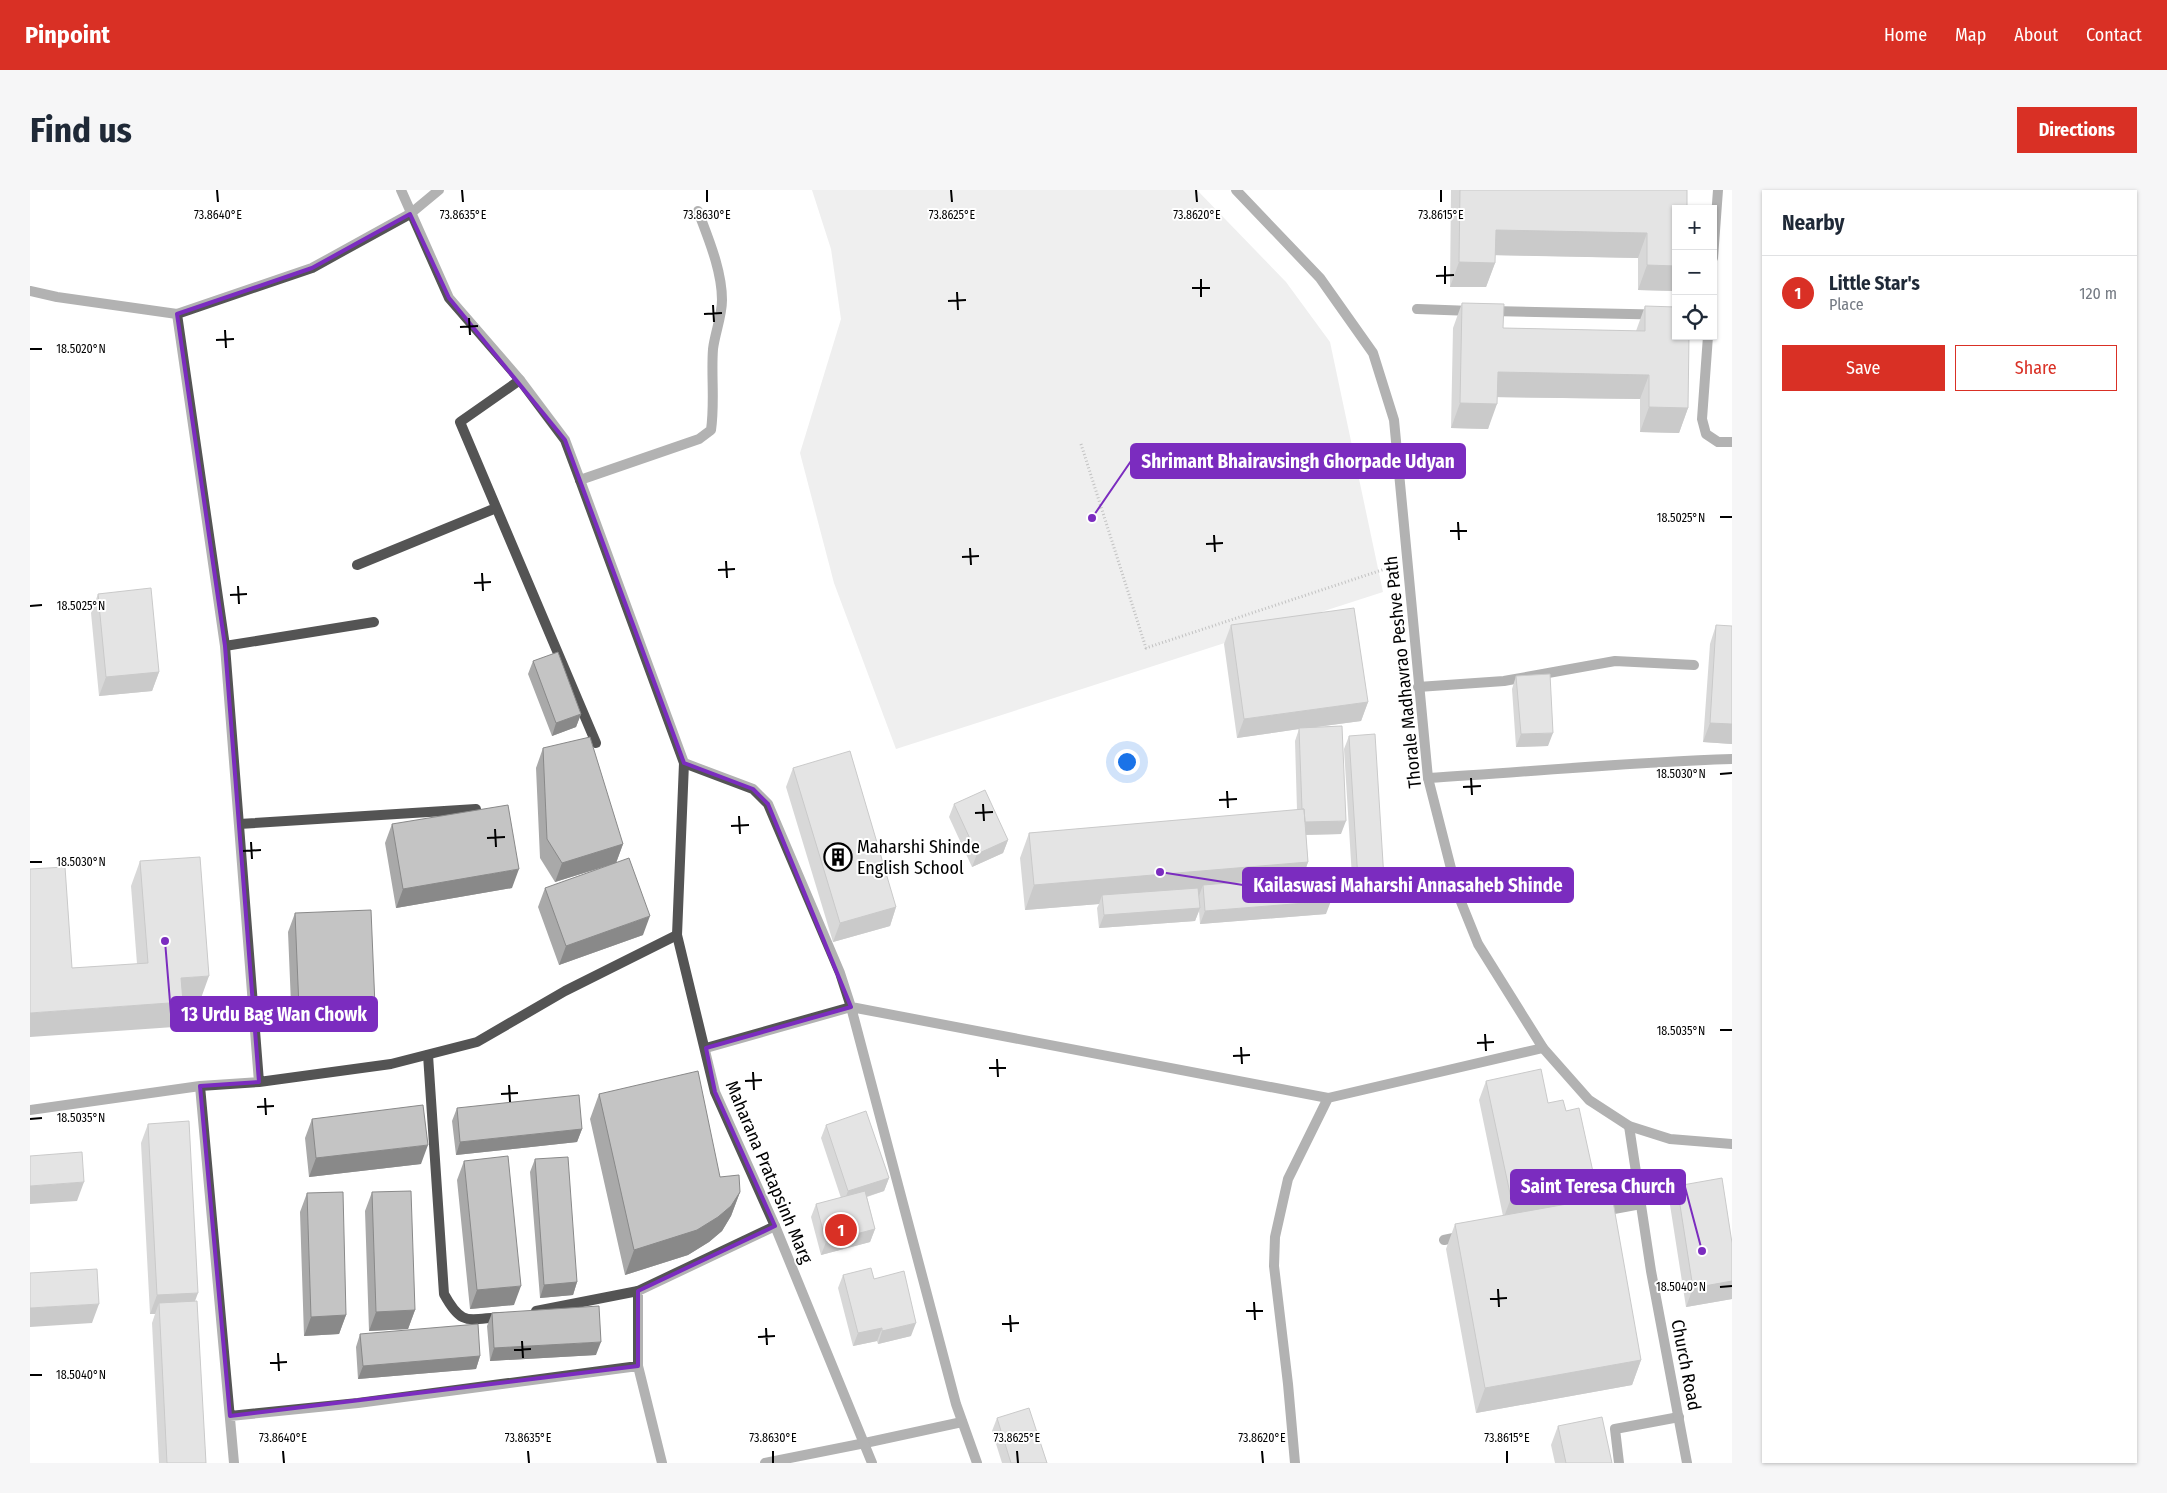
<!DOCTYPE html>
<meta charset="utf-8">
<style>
:root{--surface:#fff;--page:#f6f6f7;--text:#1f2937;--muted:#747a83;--line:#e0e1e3;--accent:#d93025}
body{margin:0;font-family:"Fira Sans Condensed",sans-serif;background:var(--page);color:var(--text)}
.controls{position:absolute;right:15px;top:15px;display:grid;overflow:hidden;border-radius:0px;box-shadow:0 1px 4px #0004}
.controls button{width:45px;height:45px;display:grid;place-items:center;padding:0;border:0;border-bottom:1px solid var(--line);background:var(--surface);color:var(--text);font:25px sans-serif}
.you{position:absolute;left:1096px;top:571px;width:18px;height:18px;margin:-12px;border:4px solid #fff;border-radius:50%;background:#1a73e8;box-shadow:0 0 0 8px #1a73e833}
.badge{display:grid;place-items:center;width:32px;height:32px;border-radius:50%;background:var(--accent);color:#fff;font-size:16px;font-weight:700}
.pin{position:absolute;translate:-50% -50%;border:2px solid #fff;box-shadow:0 1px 5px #0006}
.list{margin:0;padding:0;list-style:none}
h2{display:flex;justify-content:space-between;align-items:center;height:65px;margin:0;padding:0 20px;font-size:21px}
h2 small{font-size:16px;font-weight:400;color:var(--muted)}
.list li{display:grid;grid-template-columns:32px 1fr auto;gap:15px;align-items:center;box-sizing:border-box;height:75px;padding:0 20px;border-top:1px solid var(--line)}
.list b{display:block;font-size:19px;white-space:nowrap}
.list p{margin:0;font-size:16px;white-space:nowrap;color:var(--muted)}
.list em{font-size:16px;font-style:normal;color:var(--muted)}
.actions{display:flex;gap:10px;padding:15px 20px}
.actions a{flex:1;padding:11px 0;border:1px solid var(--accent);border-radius:0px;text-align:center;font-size:18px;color:var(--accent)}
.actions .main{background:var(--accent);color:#fff}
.icon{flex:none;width:28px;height:28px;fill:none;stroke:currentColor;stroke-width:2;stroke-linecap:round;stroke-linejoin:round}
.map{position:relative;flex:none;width:1702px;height:1273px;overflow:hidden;border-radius:0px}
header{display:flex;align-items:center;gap:30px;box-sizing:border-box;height:70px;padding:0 25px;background:var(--accent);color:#fff}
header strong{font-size:24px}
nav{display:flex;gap:28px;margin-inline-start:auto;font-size:18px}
.intro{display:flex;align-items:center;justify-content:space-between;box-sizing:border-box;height:120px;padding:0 30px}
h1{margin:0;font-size:35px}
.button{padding:12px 22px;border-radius:0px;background:var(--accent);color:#fff;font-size:18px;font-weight:700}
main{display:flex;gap:30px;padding:0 30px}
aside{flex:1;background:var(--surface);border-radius:0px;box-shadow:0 1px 4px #0004}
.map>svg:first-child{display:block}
.green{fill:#dbdbdb}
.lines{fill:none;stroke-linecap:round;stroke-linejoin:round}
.path{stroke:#767676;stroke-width:3;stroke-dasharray:1 2.5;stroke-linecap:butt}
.service{stroke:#545454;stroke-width:10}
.minor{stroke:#545454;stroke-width:10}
.tertiary{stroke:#545454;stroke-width:10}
.wall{fill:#a9a9a9}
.shaded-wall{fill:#898989}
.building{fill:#c4c4c4;stroke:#898989}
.marked{fill:none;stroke:#7b2cbf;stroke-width:4;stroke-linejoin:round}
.ticks{fill:none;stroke:#000;stroke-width:2}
.labels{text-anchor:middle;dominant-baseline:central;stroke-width:4;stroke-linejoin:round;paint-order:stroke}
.street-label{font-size:18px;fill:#000;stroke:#fff}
.poi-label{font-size:18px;fill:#000;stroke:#fff;text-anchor:start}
.ticks-label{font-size:12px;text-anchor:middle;fill:#000;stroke:#fff;stroke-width:4;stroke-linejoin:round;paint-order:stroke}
.leader{fill:none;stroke:#7b2cbf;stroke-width:2}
.callout-dot{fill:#7b2cbf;stroke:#fff;stroke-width:2}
.callout{fill:#7b2cbf;stroke:#7b2cbf;stroke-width:2}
.callout-label{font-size:19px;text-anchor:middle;font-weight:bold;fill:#fff}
</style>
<header>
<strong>Pinpoint</strong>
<nav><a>Home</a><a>Map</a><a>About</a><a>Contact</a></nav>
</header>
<div class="intro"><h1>Find us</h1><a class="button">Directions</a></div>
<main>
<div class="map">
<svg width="1702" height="1273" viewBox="0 0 1702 1273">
<rect width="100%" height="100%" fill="#fff"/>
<path class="green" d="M 782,0 L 1167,0 L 1256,92 L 1300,152 L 1353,402 L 866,559 L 804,393 L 770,263 L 811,129 L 801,59 Z"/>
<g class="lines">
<path class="path" d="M 1051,254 L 1116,458 L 1358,378"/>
<path class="service" d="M 398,865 L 414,1104 C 432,1137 438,1129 472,1127
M 506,1121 L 608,1101
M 835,1253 L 932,1232
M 1589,1273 L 1585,1239 L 1649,1227"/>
<path class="minor" d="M 1683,68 L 1688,0
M 0,101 L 27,107 L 147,124 L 282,78 L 380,24 L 409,0
M 1387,119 L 1442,121
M 1462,121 L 1646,125
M 147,124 L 195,456 L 229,892
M 1678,146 L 1672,229 L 1676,244 L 1688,252 L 1702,252
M 490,190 L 430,232 L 566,553
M 550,290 L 669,249 L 681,240 C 685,212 681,186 683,159 C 685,143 692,126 692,110 C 692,80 678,48 668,21
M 327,375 L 466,318
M 195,456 L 344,432
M 1388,497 L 1474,491 L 1585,471 L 1664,475
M 654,573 L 723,599 L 738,614 L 810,783 L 821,817 L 926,1214 L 947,1273
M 1398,588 C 1499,582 1600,572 1702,569
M 209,634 L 446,619
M 676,858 L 821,817 L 1298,908 L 1513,858
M 170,896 L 204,1273
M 0,920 L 170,896 L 229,892 L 361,874 L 447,852 L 535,801 L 647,745
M 1599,936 L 1621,1081 L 1657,1273
M 1573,1021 L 1611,1014
M 1414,1050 L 1433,1046
M 200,1226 L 328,1213 L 608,1176
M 632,1273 L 608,1176 L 608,1101 L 745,1036
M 735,1273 L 835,1253
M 1265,1273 L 1258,1194 L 1244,1076 L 1245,1047 L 1258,989 L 1298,908"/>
<path class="tertiary" d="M 371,0 L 419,108 L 490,190 L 535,250 L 550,290 L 654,573 L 647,745 L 685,902 L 745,1036 L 842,1273
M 1206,0 L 1290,88 L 1343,163 L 1364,230 L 1398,588 L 1427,702 L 1448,754 L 1513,858 L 1559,910 L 1599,936 L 1640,949 L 1702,954"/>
</g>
<path class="wall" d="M 1421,0 L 1657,0 L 1646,19 L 1646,101 L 1608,100 L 1608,68 L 1465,65 L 1465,73 L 1456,97 L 1420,97 Z
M 1432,113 L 1473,138 L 1606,141 L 1615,116 L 1658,218 L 1649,243 L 1610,242 L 1610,209 L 1467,207 L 1458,239 L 1421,238 L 1423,138 Z
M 68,404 L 129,482 L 122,501 L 69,506 L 61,423 Z
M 1201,435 L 1338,512 L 1331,531 L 1287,537 L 1311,644 L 1276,645 L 1278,672 L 1273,687 L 1296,724 L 1170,734 L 1169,721 L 1165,731 L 1069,738 L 1067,718 L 1069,714 L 995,720 L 990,668 L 999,643 L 1267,620 L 1265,551 L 1269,539 L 1207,548 L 1194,454 Z
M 1686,435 L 1702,554 L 1673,552 L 1680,454 Z
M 503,471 L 551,524 L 546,537 L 522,546 L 498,484 Z
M 1486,486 L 1518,556 L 1486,557 L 1482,499 Z
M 1319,546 L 1354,689 L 1349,702 L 1323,703 L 1314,559 Z
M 513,558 L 593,654 L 586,673 L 525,692 L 510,668 L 506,578 Z
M 763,578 L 866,717 L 860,736 L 803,752 L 756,597 Z
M 924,614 L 978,650 L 973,663 L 942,677 L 919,627 Z
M 362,634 L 482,698 L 366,718 L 355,653 Z
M 110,671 L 170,811 L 152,812 L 144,837 L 42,778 L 107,774 L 101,696 Z
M 515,698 L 613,745 L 529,775 L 508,717 Z
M 265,723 L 338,835 L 262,838 L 258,742 Z
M 1456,891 L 1518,913 L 1558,1010 L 1532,1015 L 1611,1170 L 1602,1195 L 1446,1223 L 1416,1059 L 1425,1034 L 1473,1026 L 1449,910 Z
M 569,904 L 710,1002 L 701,1026 L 692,1041 L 679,1052 L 658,1065 L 595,1085 L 560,929 Z
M 427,918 L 552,939 L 547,952 L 426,965 L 422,931 Z
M 282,929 L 391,974 L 279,987 L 275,948 Z
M 118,934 L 165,1112 L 176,1273 L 129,1273 L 122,1133 L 125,1124 L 120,1124 L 111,953 Z
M 796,935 L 859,988 L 854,1001 L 837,1007 L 845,1039 L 840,1052 L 791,1065 L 781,1027 L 786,1014 L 811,1008 L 791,948 Z
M 505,969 L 547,1092 L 543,1105 L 510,1108 L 500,982 Z
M 434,971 L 484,1115 L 440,1119 L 427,990 Z
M 1647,996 L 1702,1053 L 1702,1109 L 1656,1117 L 1640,1015 Z
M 342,1002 L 385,1120 L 378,1139 L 339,1141 L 335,1021 Z
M 277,1003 L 316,1125 L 309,1144 L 274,1146 L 270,1022 Z
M 813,1085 L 844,1089 L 881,1146 L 848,1154 L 847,1151 L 823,1156 L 808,1098 Z
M 462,1123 L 566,1165 L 460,1171 L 457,1136 Z
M 330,1144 L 450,1166 L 446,1179 L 328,1189 L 326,1157 Z
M 967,1228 L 1017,1273 L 972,1273 L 962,1241 Z
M 1528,1236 L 1582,1273 L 1525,1273 L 1521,1255 Z"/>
<path class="shaded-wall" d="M 1466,40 L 1617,43 L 1608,68 L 1457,65 Z
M 1429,72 L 1465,73 L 1456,97 L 1420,97 Z
M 1617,75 L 1646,76 L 1646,101 L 1608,100 Z
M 1468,182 L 1619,185 L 1610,209 L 1459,207 Z
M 1430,213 L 1467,214 L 1458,239 L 1421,238 Z
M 1619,217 L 1658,218 L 1649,243 L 1610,242 Z
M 129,482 L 122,501 L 69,506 L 76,487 Z
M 1338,512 L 1331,531 L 1270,539 L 1269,538 L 1269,539 L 1207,548 L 1214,529 Z
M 551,524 L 546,537 L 522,546 L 526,533 Z
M 1680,533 L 1702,534 L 1702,554 L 1673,552 Z
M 1523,543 L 1518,556 L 1486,557 L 1491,544 Z
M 1316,631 L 1311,644 L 1268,645 L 1273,632 Z
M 978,650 L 973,663 L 942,677 L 947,664 Z
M 593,654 L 586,673 L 525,692 L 532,673 Z
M 1278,672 L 1269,697 L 1173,695 L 1169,706 L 1072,705 L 1069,714 L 995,720 L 1004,695 Z
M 489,679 L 482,698 L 366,718 L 373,699 Z
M 1354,689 L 1349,702 L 1323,703 L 1328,690 Z
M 1301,711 L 1296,724 L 1170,734 L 1175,721 Z
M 866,717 L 860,736 L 803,752 L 810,733 Z
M 1170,718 L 1165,731 L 1069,738 L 1074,725 Z
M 620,726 L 613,745 L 529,775 L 536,756 Z
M 179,786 L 170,811 L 142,813 L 151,788 Z
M 153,812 L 144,837 L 0,847 L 0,823 Z
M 345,816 L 338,835 L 262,838 L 269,818 Z
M 552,939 L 547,952 L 426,965 L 430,952 Z
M 398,955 L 391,974 L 279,987 L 286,968 Z
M 859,988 L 854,1001 L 813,1014 L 818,1001 Z
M 1565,991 L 1558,1010 L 1474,1027 L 1481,1008 Z
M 54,992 L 47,1011 L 0,1014 L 0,996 Z
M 710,1002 L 701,1026 L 692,1041 L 679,1052 L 658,1065 L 595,1085 L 604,1060 Z
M 845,1039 L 840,1052 L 791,1065 L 796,1052 Z
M 1702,1087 L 1702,1109 L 1656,1117 L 1663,1098 Z
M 547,1092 L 543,1105 L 510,1108 L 514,1095 Z
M 491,1096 L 484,1115 L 440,1119 L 447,1100 Z
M 168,1103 L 161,1122 L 129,1113 L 125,1124 L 120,1124 L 127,1105 Z
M 69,1114 L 62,1133 L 0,1137 L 0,1118 Z
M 385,1120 L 378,1139 L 339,1141 L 346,1122 Z
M 316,1125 L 309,1144 L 274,1146 L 281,1127 Z
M 886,1133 L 881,1146 L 848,1154 L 852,1141 Z
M 852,1138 L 847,1151 L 823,1156 L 828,1143 Z
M 571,1152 L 566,1165 L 460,1171 L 464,1158 Z
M 450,1166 L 446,1179 L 328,1189 L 333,1176 Z
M 1611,1170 L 1602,1195 L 1446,1223 L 1455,1198 Z"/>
<path class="building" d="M 1430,0 L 1657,0 L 1657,19 L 1646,19 L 1646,76 L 1617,75 L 1617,43 L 1466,40 L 1465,73 L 1429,72 Z
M 1432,113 L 1474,114 L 1473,138 L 1615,141 L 1615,116 L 1646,117 L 1646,146 L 1659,146 L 1658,218 L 1619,217 L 1619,185 L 1468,182 L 1467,214 L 1430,213 Z
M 121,398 L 129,482 L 76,487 L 68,404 Z
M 1324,418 L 1338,512 L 1214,529 L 1201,435 Z
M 1686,435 L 1702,436 L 1702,534 L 1680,533 Z
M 528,462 L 551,524 L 526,533 L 503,471 Z
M 1520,484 L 1523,543 L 1491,544 L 1486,486 Z
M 1312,536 L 1316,631 L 1275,632 L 1274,619 L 1272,619 L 1269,538 Z
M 1345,544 L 1354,689 L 1328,690 L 1319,546 Z
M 560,547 L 593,654 L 532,673 L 517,649 L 513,558 Z
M 820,561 L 866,717 L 810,733 L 763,578 Z
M 955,600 L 978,650 L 947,664 L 924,614 Z
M 478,615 L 489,679 L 373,699 L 362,634 Z
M 1274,619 L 1278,672 L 1004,695 L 999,643 Z
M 170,667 L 179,786 L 151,788 L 153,812 L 0,823 L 0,679 L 35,677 L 42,778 L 118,773 L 110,671 Z
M 599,668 L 620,726 L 536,756 L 515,698 Z
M 1298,685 L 1301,711 L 1175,721 L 1173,695 Z
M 1168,698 L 1170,718 L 1074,725 L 1072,705 Z
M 341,720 L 345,816 L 269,818 L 265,723 Z
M 1511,879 L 1518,913 L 1533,910 L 1536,921 L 1549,918 L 1565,991 L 1481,1008 L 1456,891 Z
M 668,881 L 690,987 L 709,985 L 710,1002 L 701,1016 L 688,1027 L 667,1040 L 604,1060 L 569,904 Z
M 549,905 L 552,939 L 430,952 L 427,918 Z
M 393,915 L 398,955 L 286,968 L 282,929 Z
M 836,921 L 859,988 L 818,1001 L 796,935 Z
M 159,931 L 168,1103 L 127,1105 L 118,934 Z
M 52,962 L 54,992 L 0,996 L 0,966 Z
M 478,966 L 491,1096 L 447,1100 L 434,971 Z
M 538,967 L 547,1092 L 514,1095 L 505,969 Z
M 1692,988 L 1702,1053 L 1702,1091 L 1663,1098 L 1647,996 Z
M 381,1001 L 385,1120 L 346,1122 L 342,1002 Z
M 835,1001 L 845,1039 L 796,1052 L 786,1014 Z
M 313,1002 L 316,1125 L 281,1127 L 277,1003 Z
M 1582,1006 L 1611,1170 L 1455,1198 L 1425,1034 Z
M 841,1078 L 844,1089 L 874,1081 L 886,1133 L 852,1141 L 852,1138 L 828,1143 L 813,1085 Z
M 67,1079 L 69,1114 L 0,1118 L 0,1083 Z
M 167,1111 L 176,1273 L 137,1273 L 129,1113 Z
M 569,1116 L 571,1152 L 464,1158 L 462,1123 Z
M 448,1134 L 450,1166 L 333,1176 L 330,1144 Z
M 999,1218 L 1017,1273 L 981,1273 L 967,1228 Z
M 1572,1227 L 1582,1273 L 1536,1273 L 1528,1236 Z"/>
<path d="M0 0H1702V1273H0ZM 380,24 L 419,108 L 535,250 L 654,573 L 723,599 L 738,614 L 821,817 L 676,858 L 685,902 L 745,1036 L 608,1101 L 608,1176 L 200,1226 L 170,896 L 229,892 L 195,456 L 147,124 L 282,78 Z" fill="#fff" fill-opacity=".55" fill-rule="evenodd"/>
<path class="marked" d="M 380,24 L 419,108 L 535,250 L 654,573 L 723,599 L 738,614 L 821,817 L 676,858 L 685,902 L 745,1036 L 608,1101 L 608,1176 L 200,1226 L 170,896 L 229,892 L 195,456 L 147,124 L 282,78 Z"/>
<path class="ticks" d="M 187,0 L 188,12M 432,0 L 433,12M 677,0 L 677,12M 921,0 L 922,12M 1166,0 L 1167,12M 1411,0 L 1411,12M 1415,76 L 1415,94M 1406,86 L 1424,85M 1171,89 L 1171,107M 1162,98 L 1180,98M 927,102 L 928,120M 918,111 L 936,110M 683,115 L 684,132M 674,124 L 692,123M 439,128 L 440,145M 430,137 L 448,136M 195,140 L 196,158M 186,150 L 204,149M 0,159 L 12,159M 1690,327 L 1702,327M 1428,332 L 1429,350M 1420,341 L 1437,341M 1184,345 L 1185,362M 1176,354 L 1193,353M 940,358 L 941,375M 932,367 L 949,366M 696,371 L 697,388M 688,380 L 705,379M 452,383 L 453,401M 444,393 L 461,392M 208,396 L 209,414M 200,405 L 217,404M 0,416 L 12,415M 1690,584 L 1702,583M 1441,588 L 1442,605M 1433,597 L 1451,596M 1197,601 L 1198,618M 1189,610 L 1207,609M 953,614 L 954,631M 945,623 L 963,622M 709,626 L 710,644M 701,636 L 719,635M 465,639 L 466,657M 457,648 L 475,647M 221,652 L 222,669M 213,661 L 231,660M 0,672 L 12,672M 1690,840 L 1702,840M 1455,844 L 1456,861M 1447,853 L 1464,852M 1211,857 L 1212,874M 1203,866 L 1220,865M 967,869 L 968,887M 959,878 L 976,878M 723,882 L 724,900M 715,891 L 732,890M 479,895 L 480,912M 471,904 L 488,903M 235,908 L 236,925M 227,917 L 244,916M 0,929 L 12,928M 1690,1097 L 1702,1096M 1468,1099 L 1469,1117M 1460,1109 L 1477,1108M 1224,1112 L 1225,1130M 1216,1121 L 1233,1121M 980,1125 L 981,1142M 972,1134 L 989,1133M 736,1138 L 737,1155M 728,1147 L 745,1146M 492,1151 L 493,1168M 484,1160 L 501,1159M 248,1163 L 249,1181M 240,1173 L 257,1172M 0,1185 L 12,1185M 253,1261 L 254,1273M 498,1261 L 499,1273M 743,1261 L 743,1273M 987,1261 L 988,1273M 1232,1261 L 1233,1273M 1477,1261 L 1477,1273"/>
<defs>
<g id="building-ring" transform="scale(1.4375)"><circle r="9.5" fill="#fff" stroke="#000" stroke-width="1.5"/><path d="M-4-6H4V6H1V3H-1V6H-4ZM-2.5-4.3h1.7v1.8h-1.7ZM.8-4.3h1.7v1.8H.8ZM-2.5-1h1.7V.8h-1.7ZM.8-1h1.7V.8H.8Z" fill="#000"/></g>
</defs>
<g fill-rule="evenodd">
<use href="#building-ring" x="808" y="667"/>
</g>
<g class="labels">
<g class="street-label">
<text transform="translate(1373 482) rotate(-96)">Thorale Madhavrao Peshve Path</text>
<text transform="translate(739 982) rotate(67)">Maharana Pratapsinh Marg</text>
<text transform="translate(1656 1175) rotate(79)">Church Road</text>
</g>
<g class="poi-label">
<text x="827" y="657">Maharshi Shinde<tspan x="827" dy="21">English School</tspan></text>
</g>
</g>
<g class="ticks-label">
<text x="188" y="29">73.8640°E</text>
<text x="433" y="29">73.8635°E</text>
<text x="677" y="29">73.8630°E</text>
<text x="922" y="29">73.8625°E</text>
<text x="1167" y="29">73.8620°E</text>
<text x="1411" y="29">73.8615°E</text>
<text x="51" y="163">18.5020°N</text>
<text x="1651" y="332">18.5025°N</text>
<text x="51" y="420">18.5025°N</text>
<text x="1651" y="588">18.5030°N</text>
<text x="51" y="676">18.5030°N</text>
<text x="1651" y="845">18.5035°N</text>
<text x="51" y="932">18.5035°N</text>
<text x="1651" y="1101">18.5040°N</text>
<text x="51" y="1189">18.5040°N</text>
<text x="253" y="1252">73.8640°E</text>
<text x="498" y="1252">73.8635°E</text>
<text x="743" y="1252">73.8630°E</text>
<text x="987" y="1252">73.8625°E</text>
<text x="1232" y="1252">73.8620°E</text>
<text x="1477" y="1252">73.8615°E</text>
</g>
<path class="leader" d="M1062 328L1101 271M1130 682L1213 695M135 751L141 824M1672 1061L1655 997"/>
<g class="callout-dot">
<circle cx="1062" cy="328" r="5"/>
<circle cx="1130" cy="682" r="5"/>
<circle cx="135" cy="751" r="5"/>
<circle cx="1672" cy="1061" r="5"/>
</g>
<g class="callout">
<rect x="1101" y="254" width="334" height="34" rx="5"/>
<rect x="1213" y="678" width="330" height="34" rx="5"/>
<rect x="141" y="807" width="206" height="34" rx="5"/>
<rect x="1481" y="980" width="174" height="34" rx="5"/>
</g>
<g class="callout-label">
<text x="1268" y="278">Shrimant Bhairavsingh Ghorpade Udyan</text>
<text x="1378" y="702">Kailaswasi Maharshi Annasaheb Shinde</text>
<text x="244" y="831">13 Urdu Bag Wan Chowk</text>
<text x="1568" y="1003">Saint Teresa Church</text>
</g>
</svg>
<div class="controls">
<button>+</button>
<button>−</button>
<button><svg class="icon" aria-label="locate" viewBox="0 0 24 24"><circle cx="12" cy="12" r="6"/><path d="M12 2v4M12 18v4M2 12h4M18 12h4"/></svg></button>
</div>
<div class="you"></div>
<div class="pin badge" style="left:811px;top:1040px">1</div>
</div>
<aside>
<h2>Nearby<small></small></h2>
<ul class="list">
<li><span class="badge">1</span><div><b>Little Star's</b><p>Place</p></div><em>120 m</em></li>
</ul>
<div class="actions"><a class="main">Save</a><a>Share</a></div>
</aside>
</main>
